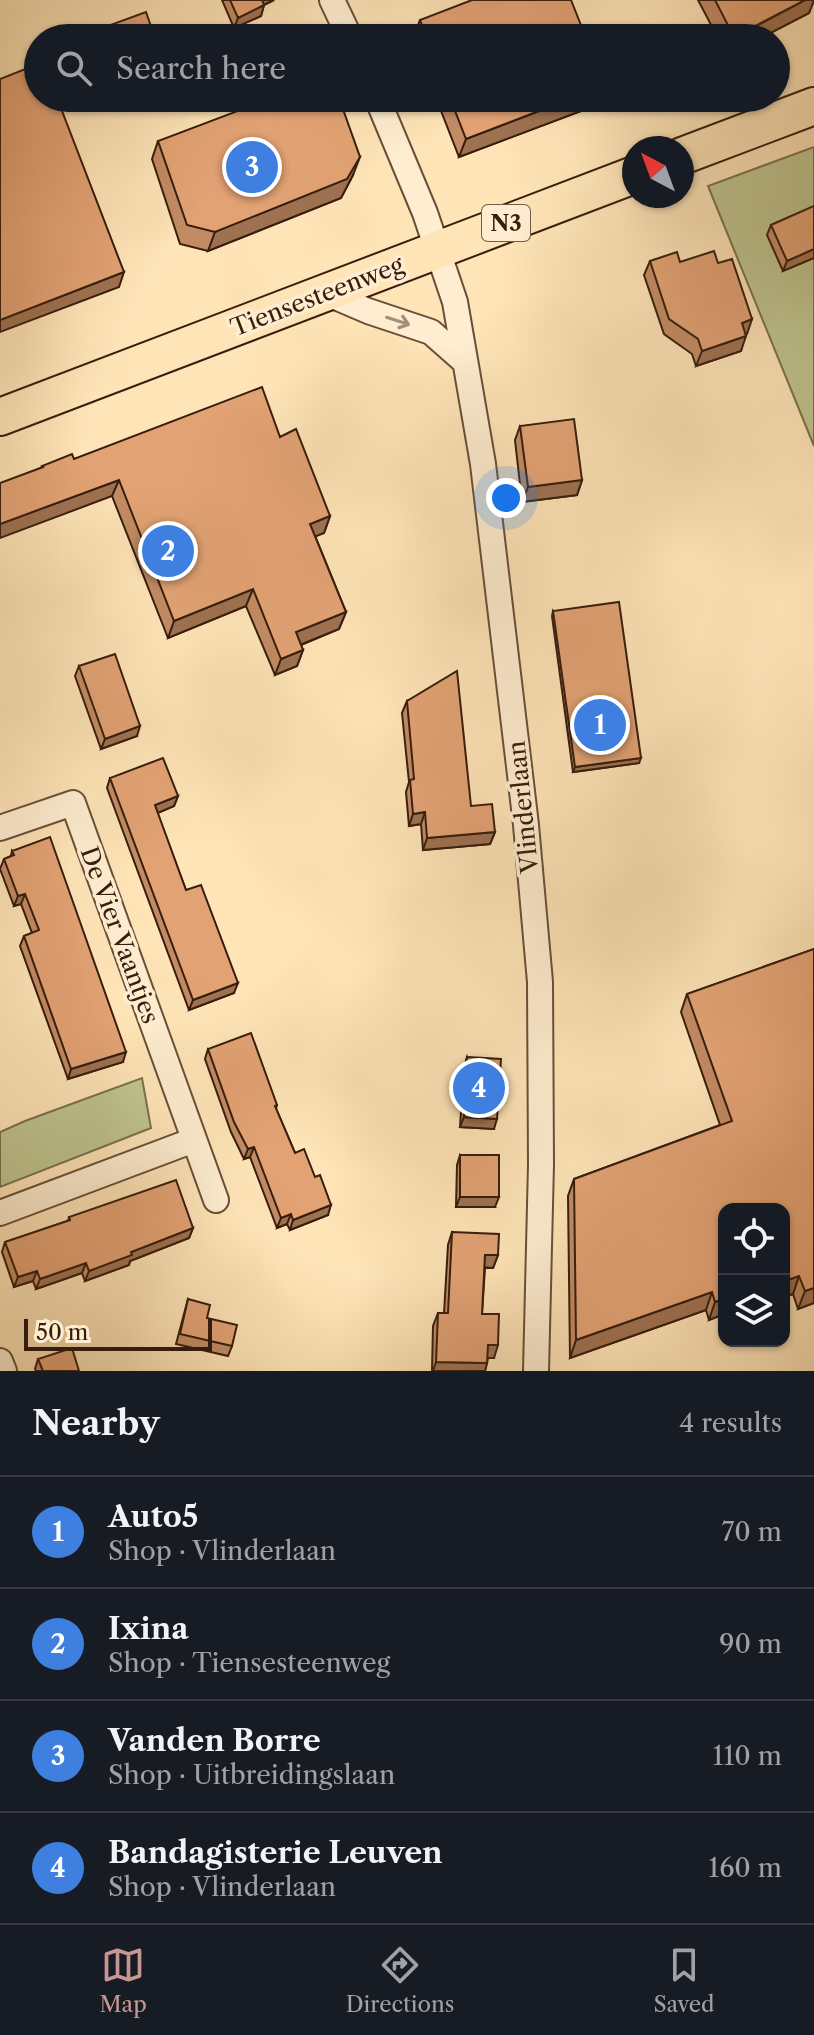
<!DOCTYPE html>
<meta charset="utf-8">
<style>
:root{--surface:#171b24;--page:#20242c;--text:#f1f3f6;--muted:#9ea1a6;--line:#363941;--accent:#c59692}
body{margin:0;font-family:"Libre Caslon Text",serif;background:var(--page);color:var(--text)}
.controls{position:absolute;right:24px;bottom:24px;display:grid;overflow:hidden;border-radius:16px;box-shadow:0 2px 6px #0004}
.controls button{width:72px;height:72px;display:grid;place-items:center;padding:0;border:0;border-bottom:2px solid var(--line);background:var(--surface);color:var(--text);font:40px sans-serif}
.compass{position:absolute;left:622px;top:136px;width:72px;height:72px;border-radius:50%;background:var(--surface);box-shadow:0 2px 6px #0004;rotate:319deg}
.scale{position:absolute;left:24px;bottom:20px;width:188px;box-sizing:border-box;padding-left:8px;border:4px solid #371d0d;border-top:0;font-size:22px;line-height:28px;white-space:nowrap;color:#371d0d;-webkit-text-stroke:6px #feedd0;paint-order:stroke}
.you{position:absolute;left:506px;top:498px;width:28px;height:28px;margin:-20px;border:6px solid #fff;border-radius:50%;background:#1a73e8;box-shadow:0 0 0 12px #1a73e833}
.badge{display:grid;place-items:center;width:52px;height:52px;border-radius:50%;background:var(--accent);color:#fff;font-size:26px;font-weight:700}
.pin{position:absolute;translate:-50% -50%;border:4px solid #fff;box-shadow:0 2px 8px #0006}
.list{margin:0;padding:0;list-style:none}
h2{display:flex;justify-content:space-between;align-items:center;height:104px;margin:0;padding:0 32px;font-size:34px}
h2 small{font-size:26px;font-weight:400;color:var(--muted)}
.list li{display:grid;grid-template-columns:52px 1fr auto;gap:24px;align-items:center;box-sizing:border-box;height:112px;padding:0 32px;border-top:2px solid var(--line)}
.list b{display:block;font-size:30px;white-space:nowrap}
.list p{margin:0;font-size:26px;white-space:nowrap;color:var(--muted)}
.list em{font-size:26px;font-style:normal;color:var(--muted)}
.icon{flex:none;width:44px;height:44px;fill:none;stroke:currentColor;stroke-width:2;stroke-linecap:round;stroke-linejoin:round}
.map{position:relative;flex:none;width:814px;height:1371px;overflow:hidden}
.search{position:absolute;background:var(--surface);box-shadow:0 2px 6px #0004;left:24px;right:24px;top:24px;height:88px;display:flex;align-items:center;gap:20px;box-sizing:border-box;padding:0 28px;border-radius:44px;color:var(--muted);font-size:30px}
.sheet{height:552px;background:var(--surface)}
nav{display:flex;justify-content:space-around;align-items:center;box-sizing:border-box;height:112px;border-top:2px solid var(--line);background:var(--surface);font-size:22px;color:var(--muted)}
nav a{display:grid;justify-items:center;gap:4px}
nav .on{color:var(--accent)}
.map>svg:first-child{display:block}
.green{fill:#bfc48f;stroke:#7b704e;stroke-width:2}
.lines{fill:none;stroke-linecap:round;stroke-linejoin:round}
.minor-casing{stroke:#694f38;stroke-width:28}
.primary-casing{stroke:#371d0d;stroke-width:40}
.minor{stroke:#feedd0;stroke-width:24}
.primary{stroke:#fee4b7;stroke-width:36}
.wall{fill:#c28b64;stroke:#371d0d;stroke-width:2}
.shaded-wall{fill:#9e7151;stroke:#371d0d;stroke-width:2}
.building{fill:#e2a274;stroke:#371d0d;stroke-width:2}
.oneway{stroke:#a48f78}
.labels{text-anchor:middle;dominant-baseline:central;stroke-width:7;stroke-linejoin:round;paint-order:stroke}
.shield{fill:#feedd0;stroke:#735b48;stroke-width:2}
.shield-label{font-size:22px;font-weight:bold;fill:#371d0d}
.street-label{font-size:24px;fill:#371d0d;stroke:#feedd0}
</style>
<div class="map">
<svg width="814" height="1371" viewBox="0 0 814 1371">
<rect width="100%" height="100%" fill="#fee4b7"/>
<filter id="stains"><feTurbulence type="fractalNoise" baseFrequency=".0025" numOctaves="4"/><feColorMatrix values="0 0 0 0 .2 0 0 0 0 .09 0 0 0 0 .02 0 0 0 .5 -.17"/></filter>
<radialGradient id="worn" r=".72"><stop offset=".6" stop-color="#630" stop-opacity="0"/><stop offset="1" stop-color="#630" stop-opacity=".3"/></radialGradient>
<path class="green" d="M 814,147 L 814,446 L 708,186 Z
M 142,1078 L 151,1128 L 0,1187 L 0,1132 L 25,1121 Z"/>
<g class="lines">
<g class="minor-casing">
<path id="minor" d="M 332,0 L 350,38
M 377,98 L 425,213 L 455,302 L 483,464 L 526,825 L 540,982 L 541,1164 L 536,1371
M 326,293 L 368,311 L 431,332 L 465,362
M 0,828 L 73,803 L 216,1200
M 0,1213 L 194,1140
M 0,1361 L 4,1371"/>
</g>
<g class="primary-casing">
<path id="primary" d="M 682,156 L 814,106
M 0,417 L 634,175"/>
</g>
<use href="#minor" class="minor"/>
<use href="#primary" class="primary"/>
</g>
<path class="wall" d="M 222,0 L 274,0 L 264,5 L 261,16 L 234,28 Z
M 698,0 L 814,0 L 809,13 L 761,38 L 718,38 Z
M 420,20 L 586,38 L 413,38 Z
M 102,28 L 155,38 L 98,38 Z
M 436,98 L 600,98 L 597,105 L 459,157 Z
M 158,141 L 353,175 L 341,198 L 208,251 L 180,244 L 152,159 Z
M 814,206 L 814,258 L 783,271 L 767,235 L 771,225 Z
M 650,261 L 718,263 L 752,319 L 745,334 L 741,351 L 696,366 L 692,354 L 664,334 L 644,275 Z
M 520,426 L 582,480 L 577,495 L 522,502 L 515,440 Z
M 280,437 L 330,516 L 324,533 L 315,536 L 346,612 L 339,629 L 301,645 L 303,650 L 297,666 L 275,675 L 246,606 L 168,638 L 112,496 L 41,468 L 42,466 L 74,459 Z
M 553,611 L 639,763 L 573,772 L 552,616 Z
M 79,666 L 137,736 L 101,749 L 75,676 Z
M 407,701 L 471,806 L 495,832 L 490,844 L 423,850 L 421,824 L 409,826 L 406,792 L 409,782 L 402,713 Z
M 110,778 L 178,796 L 174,806 L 157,813 L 186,890 L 234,993 L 189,1010 L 107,788 Z
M 12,851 L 123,1062 L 68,1079 L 20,946 L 24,936 L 32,933 L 21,904 L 14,906 L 0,869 L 4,859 L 11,856 Z
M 814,949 L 814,1303 L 798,1309 L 793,1294 L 784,1297 L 784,1209 L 724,1209 L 724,1314 L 709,1320 L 706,1310 L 570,1358 L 568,1196 L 574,1179 L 720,1125 L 681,1012 L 687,994 Z
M 208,1049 L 277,1105 L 276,1109 L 295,1153 L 328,1215 L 290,1230 L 287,1224 L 277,1228 L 250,1157 L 244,1159 L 231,1132 L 205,1059 Z
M 467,1057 L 494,1129 L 460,1127 L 464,1067 Z
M 460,1155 L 495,1207 L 456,1207 L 457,1165 Z
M 69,1217 L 193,1228 L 189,1238 L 130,1261 L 129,1265 L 85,1281 L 82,1273 L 36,1289 L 33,1281 L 14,1287 L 2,1252 L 5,1242 L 68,1221 Z
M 452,1232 L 498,1255 L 493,1268 L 485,1268 L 482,1314 L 494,1358 L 488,1358 L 487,1363 L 485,1371 L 432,1371 L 433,1326 L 438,1313 L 444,1313 L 448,1245 Z
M 188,1299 L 207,1318 L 232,1346 L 228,1356 L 176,1344 Z
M 38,1359 L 79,1371 L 36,1371 L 35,1369 Z"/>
<path class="shaded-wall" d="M 260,0 L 274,0 L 257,8 Z
M 805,0 L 814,0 L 809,13 L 761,38 L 734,38 Z
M 264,5 L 261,16 L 234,28 L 238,18 Z
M 120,98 L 133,98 L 118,103 Z
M 573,98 L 600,98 L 597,105 L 459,157 L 466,139 Z
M 360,157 L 353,175 L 341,198 L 208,251 L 215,232 Z
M 814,249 L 814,258 L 783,271 L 787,261 Z
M 124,272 L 119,287 L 0,332 L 0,320 Z
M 752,319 L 747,334 L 736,337 L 742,323 Z
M 746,336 L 741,351 L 696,366 L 702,351 Z
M 119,480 L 112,496 L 0,538 L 0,524 Z
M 582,480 L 577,495 L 522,502 L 528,487 Z
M 330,516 L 324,533 L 304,541 L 310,524 Z
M 253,589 L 246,606 L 168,638 L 174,621 Z
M 346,612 L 339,629 L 290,649 L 296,632 Z
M 303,650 L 297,666 L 275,675 L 281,659 Z
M 140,726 L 137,736 L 101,749 L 105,739 Z
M 641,758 L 639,763 L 573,772 L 575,767 Z
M 178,796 L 174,806 L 151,816 L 155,805 Z
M 425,812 L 421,824 L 409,826 L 413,814 Z
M 495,832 L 490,844 L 423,850 L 427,838 Z
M 25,894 L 21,904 L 14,906 L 18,896 Z
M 238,983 L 234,993 L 189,1010 L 193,1000 Z
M 126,1052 L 123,1062 L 68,1079 L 71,1069 Z
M 464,1117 L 497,1119 L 494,1129 L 460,1127 Z
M 254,1147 L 250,1157 L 244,1159 L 248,1149 Z
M 460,1197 L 499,1197 L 495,1207 L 456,1207 Z
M 331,1205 L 328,1215 L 290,1230 L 293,1220 Z
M 291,1214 L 287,1224 L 277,1228 L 281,1218 Z
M 193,1228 L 189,1238 L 130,1261 L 129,1265 L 85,1281 L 89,1271 L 131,1252 Z
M 485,1255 L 498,1255 L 493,1268 L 480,1267 Z
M 86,1263 L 82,1273 L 36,1289 L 40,1279 Z
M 37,1271 L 33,1281 L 14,1287 L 18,1277 Z
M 799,1276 L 793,1294 L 784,1297 L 784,1292 L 788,1280 Z
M 814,1288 L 814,1303 L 798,1309 L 805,1291 Z
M 712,1292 L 706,1310 L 570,1358 L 576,1340 Z
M 724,1299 L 724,1314 L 709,1320 L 715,1302 Z
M 488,1345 L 498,1345 L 494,1358 L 484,1358 Z
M 436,1362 L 487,1363 L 485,1371 L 433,1371 Z"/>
<path class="building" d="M 230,0 L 262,0 L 264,5 L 238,18 Z
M 472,0 L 571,0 L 586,38 L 427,38 L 420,20 Z
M 715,0 L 805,0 L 734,37 Z
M 146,12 L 155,38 L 105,38 L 102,28 Z
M 38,64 L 38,98 L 57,98 L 124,272 L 0,320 L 0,79 Z
M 272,98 L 339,98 L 360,157 L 347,179 L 215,232 L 187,225 L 158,141 Z
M 450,98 L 573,98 L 466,139 Z
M 814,206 L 814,249 L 787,261 L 771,225 Z
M 714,251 L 718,263 L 732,259 L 752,319 L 742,323 L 746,336 L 702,351 L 698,339 L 669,319 L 650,261 L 677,252 L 680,262 Z
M 262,387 L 280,437 L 296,429 L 330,516 L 310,524 L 346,612 L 296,632 L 303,650 L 281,659 L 253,589 L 174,621 L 119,480 L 0,524 L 0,483 L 43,467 L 42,466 L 72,454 L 74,459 Z
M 574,419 L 582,480 L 528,487 L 520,426 Z
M 619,602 L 641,758 L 575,767 L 553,611 Z
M 115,654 L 140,726 L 105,739 L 79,666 Z
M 457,671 L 471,806 L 492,804 L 495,832 L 427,838 L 425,812 L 413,814 L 410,780 L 414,779 L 407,701 Z
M 163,758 L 178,796 L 155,805 L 186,890 L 201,885 L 238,983 L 193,1000 L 110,778 Z
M 50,837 L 126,1052 L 71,1069 L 24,936 L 39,930 L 25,894 L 18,896 L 4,859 L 14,855 L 12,851 Z
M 814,949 L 814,1288 L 805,1291 L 799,1276 L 788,1280 L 787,1277 L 784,1278 L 784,1209 L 724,1209 L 724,1299 L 715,1302 L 712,1292 L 576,1340 L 574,1179 L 732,1121 L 687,994 Z
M 251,1033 L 277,1105 L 275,1106 L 295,1153 L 304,1149 L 315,1177 L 320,1175 L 331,1205 L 293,1220 L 291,1214 L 281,1218 L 254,1147 L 248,1149 L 234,1122 L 208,1049 Z
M 467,1057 L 501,1059 L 497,1119 L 464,1117 Z
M 460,1155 L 499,1155 L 499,1197 L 460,1197 Z
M 176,1180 L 193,1228 L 131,1252 L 132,1255 L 89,1271 L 86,1263 L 40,1279 L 37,1271 L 18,1277 L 5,1242 L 70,1220 L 69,1217 Z
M 452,1232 L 499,1234 L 498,1255 L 485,1255 L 482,1314 L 499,1314 L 498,1345 L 488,1345 L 487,1363 L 436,1362 L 438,1313 L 448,1313 Z
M 188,1299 L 210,1305 L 207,1318 L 237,1325 L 232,1346 L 180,1334 Z
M 72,1348 L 79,1371 L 43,1371 L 38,1359 Z"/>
<defs><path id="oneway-shaft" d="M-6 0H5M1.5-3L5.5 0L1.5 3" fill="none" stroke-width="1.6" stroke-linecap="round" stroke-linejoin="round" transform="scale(2)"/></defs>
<use class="oneway" href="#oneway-shaft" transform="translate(398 321) rotate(18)"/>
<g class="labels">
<rect class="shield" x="482" y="205" width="48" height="36" rx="6"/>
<g class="shield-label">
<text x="506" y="223">N3</text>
</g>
<g class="street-label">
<text transform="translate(317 296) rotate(-21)">Tiensesteenweg</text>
<text transform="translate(523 807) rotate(-96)">Vlinderlaan</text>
<text transform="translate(120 935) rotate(70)">De Vier Vaantjes</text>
</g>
</g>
<rect width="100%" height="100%" filter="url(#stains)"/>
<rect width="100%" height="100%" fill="url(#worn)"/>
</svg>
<div class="controls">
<button><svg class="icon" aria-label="locate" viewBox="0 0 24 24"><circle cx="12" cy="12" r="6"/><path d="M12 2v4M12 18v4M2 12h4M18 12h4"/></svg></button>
<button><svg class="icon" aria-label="layers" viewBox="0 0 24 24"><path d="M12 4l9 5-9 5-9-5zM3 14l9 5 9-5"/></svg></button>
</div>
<svg class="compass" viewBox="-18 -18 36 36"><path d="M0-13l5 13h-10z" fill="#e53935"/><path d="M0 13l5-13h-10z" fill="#9ea1a6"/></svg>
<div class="scale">50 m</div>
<div class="you"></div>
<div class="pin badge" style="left:600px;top:725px;background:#3f7fe0">1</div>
<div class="pin badge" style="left:168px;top:551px;background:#3f7fe0">2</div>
<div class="pin badge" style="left:252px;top:167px;background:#3f7fe0">3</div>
<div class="pin badge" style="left:479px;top:1088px;background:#3f7fe0">4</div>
<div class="search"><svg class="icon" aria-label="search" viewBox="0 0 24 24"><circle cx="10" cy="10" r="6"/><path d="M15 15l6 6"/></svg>Search here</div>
</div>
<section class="sheet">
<h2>Nearby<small>4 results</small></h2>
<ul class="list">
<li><span class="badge" style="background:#3f7fe0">1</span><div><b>Auto5</b><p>Shop · Vlinderlaan</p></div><em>70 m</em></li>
<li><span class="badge" style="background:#3f7fe0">2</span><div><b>Ixina</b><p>Shop · Tiensesteenweg</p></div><em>90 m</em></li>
<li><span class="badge" style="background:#3f7fe0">3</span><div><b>Vanden Borre</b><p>Shop · Uitbreidingslaan</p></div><em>110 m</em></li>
<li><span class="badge" style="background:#3f7fe0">4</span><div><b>Bandagisterie Leuven</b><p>Shop · Vlinderlaan</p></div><em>160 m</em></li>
</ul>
</section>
<nav>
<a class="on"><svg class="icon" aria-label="map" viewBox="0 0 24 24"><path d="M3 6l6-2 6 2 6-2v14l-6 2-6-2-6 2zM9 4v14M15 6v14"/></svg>Map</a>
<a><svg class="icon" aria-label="directions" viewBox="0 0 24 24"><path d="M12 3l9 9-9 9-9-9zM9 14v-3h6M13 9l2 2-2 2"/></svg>Directions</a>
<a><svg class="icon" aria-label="saved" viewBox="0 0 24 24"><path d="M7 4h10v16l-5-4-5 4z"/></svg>Saved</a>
</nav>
